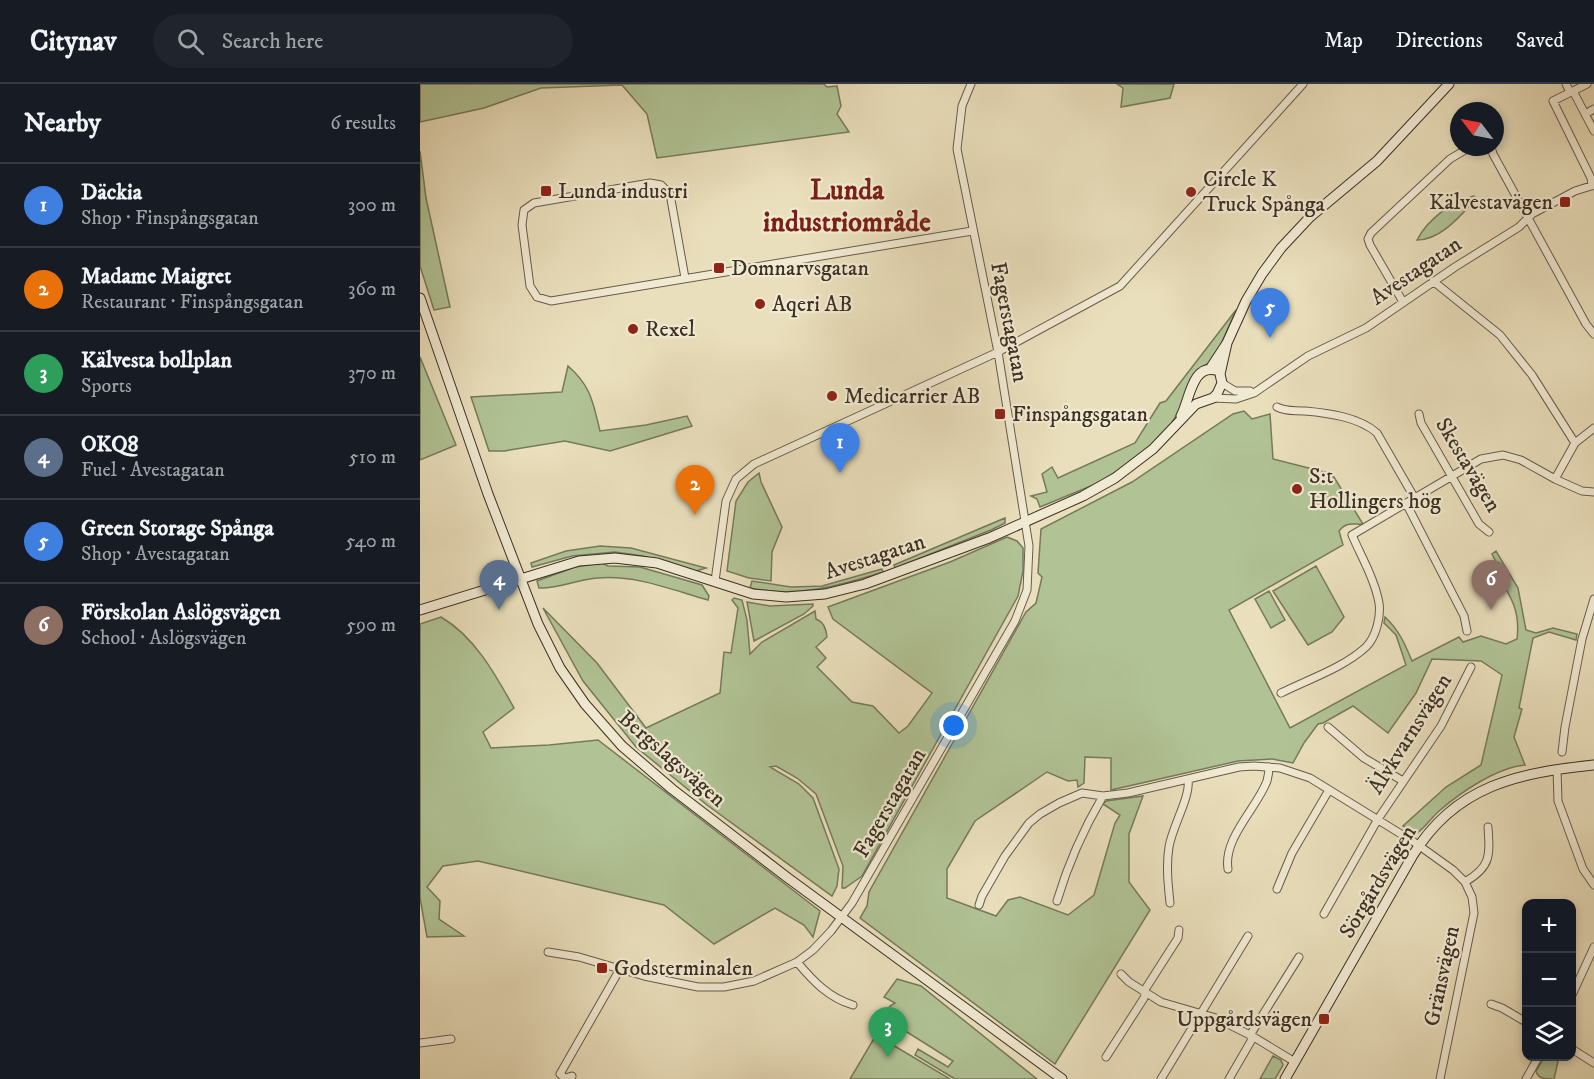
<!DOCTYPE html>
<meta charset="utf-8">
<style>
:root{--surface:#171b24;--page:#20242c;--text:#f1f3f6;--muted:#9ea1a6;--line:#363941;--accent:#c59692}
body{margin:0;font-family:"IM FELL DW Pica",serif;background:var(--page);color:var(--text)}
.controls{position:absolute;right:18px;bottom:18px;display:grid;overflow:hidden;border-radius:12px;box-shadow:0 3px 9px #0003}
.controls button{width:54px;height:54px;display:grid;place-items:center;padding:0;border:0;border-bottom:2px solid var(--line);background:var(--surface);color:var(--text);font:30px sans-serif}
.compass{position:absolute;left:1030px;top:18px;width:54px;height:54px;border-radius:50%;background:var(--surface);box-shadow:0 3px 9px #0003;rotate:302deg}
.you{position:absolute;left:534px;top:642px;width:21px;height:21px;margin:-15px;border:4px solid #fff;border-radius:50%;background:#1a73e8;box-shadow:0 0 0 9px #1a73e833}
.badge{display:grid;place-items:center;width:39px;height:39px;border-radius:50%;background:var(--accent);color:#fff;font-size:20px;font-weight:700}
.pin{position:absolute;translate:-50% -50px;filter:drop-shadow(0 2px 3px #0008)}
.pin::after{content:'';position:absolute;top:32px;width:21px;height:18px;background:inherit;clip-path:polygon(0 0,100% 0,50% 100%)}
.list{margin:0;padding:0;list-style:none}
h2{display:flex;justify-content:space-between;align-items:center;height:78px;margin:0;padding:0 24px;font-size:26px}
h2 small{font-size:20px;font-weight:400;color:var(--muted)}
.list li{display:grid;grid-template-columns:39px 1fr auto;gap:18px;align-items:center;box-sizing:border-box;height:84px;padding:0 24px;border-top:2px solid var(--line)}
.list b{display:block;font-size:22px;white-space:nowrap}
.list p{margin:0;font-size:20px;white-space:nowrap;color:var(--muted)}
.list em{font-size:20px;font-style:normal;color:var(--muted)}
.icon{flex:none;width:33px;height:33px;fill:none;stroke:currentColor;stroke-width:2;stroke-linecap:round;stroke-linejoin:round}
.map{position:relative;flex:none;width:1174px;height:995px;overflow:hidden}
header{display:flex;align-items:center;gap:36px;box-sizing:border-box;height:84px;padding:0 30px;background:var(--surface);border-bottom:2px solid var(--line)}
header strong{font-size:28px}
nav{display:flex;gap:33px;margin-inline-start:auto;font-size:21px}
.search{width:420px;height:54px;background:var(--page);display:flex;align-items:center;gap:15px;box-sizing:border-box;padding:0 21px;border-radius:33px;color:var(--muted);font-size:22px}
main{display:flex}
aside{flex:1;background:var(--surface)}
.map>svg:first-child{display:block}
.green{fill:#b1c395;stroke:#767a5c;stroke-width:1.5}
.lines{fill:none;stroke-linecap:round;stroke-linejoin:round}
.street-casing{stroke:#685c49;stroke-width:9}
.secondary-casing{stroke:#3c3023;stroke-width:11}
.street{stroke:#f1ead3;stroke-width:7}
.secondary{stroke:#f1ead3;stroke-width:9}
.poi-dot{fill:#8f2418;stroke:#f1ead3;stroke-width:2}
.labels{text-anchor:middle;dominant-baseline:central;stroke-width:4.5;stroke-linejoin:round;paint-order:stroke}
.poi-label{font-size:22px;fill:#3c3023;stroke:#f1ead3;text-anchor:start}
.street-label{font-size:22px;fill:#3c3023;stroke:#f1ead3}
.district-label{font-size:28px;font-weight:bold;fill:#7a1f14;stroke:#f1ead3}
</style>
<header>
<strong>Citynav</strong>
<div class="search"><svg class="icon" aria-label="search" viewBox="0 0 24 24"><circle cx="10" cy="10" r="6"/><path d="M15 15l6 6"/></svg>Search here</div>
<nav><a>Map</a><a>Directions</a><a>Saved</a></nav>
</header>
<main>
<aside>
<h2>Nearby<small>6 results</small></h2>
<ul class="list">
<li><span class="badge" style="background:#3f7fe0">1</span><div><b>Däckia</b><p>Shop · Finspångsgatan</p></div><em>300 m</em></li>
<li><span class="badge" style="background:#e8710a">2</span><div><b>Madame Maigret</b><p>Restaurant · Finspångsgatan</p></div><em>360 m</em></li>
<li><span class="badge" style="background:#2e9e5b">3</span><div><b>Kälvesta bollplan</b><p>Sports</p></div><em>370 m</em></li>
<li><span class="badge" style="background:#5c6f8a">4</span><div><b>OKQ8</b><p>Fuel · Avestagatan</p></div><em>510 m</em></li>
<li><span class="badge" style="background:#3f7fe0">5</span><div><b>Green Storage Spånga</b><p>Shop · Avestagatan</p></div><em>540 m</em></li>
<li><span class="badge" style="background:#8d6e63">6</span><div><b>Förskolan Aslögsvägen</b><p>School · Aslögsvägen</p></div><em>590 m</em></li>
</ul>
</aside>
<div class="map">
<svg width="1174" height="995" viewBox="0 0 1174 995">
<rect width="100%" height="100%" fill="#eadfbc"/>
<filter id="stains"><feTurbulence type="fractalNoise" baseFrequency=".00333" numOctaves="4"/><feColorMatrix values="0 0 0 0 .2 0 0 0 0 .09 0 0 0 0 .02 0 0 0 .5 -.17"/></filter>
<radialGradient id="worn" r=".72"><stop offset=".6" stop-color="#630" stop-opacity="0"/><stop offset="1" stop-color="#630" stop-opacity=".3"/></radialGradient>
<path class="green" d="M 0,0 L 404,0 L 407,3 L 417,2 L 421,22 L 417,30 L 429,48 L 237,74 L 227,30 L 202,1 L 121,4 L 64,24 L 0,38 Z
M 697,0 L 754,0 L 750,14 L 701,23 L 703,4 Z
M 0,67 L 6,114 L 30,223 L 14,226 L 0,182 Z
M 1054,112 L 1056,115 C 1041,131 1021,156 997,156 C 1008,135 1031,118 1054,112 Z
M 816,226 L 794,276 L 777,286 L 762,322 L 751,340 L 736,357 L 699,386 L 678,399 L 620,423 L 617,415 L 611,412 L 627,408 L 622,390 L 632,383 L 638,394 L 715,359 L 740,319 L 746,317 Z
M 0,273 L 36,361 L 0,376 Z
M 148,282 C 171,302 173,318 180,347 L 226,341 L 267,332 L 272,342 L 190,367 L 145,357 L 84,367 L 69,367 L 51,313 L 142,308 Z
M 824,327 L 832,335 L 850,330 L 853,375 L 912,390 L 943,440 C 932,441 927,437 919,447 L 923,461 L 809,526 L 870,644 L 986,581 L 976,551 L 964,539 L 965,533 C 979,546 985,560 992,577 L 1039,553 L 1043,558 L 1061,552 L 1086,560 L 1097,555 C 1101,523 1088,509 1072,482 L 1076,478 L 1072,470 L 1076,467 L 1098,504 L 1106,546 L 1116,549 L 1133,544 L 1157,550 L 1156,556 L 1129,548 L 1113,554 L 1099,624 L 1102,625 L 1094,653 L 1105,681 C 1076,684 1041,708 1019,727 C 1011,734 1005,744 996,750 L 983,742 L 1026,703 L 1061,681 L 1082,591 L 1061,577 L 1012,575 L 996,609 L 968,649 L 933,622 L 903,639 L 898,640 L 884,659 L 873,679 L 852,675 L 818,677 L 691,706 L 691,674 L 665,673 L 664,699 L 658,703 L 657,696 L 648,697 L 627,688 L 555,737 L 527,785 L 527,814 L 576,832 L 588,816 L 600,813 L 648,831 L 674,811 L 695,739 L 700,731 L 683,720 L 686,717 L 723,712 L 709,750 L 709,798 L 730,826 L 635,980 L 440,834 L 447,822 L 449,808 L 606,528 L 616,519 L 622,493 L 618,489 L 621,445 L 712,398 L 813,330 Z
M 339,389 L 341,398 L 362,443 L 352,468 L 351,497 L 329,494 L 307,487 L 316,417 L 328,398 Z
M 585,434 L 585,439 L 571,446 L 475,484 L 474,481 Z
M 587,453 L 597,457 L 603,464 L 603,487 L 598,512 L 442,792 L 425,804 L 422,804 L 423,782 L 396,710 L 377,694 L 356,682 L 350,683 L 379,700 L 393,714 L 419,785 L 417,802 L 412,812 L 287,721 L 216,663 L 163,597 L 123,524 L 177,579 L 226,644 L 300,609 L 304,568 L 311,569 L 318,524 L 312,516 L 314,514 L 322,516 L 327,536 L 330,570 L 342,558 L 395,527 L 396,535 C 404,538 406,545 407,553 L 396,563 L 406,574 L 397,583 L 432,618 L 453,622 L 479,649 L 488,642 L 512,609 L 413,535 L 408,523 L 530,478 Z
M 180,462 L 211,464 L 286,484 L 276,487 L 223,472 L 195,468 L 152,472 L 112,483 L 111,479 L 146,467 Z
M 182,479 L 188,482 L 220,483 L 282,501 L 289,512 L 288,516 C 252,506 217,491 178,494 C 158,495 139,505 119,504 L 117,497 L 155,483 Z
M 896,482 L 924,533 L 912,548 L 888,561 L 853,507 Z
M 462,485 L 463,488 C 419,502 377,514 330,504 L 332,497 L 371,503 L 402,502 Z
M 849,507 L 865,536 L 851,544 L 835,515 Z
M 327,518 L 350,522 L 393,520 L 393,522 L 384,530 L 334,557 Z
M 21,533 C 55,553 75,590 94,624 L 63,648 L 71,664 L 129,661 L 178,656 L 400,827 L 393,853 L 384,841 L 355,824 L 294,860 L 244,821 L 58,777 L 23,782 L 7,803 L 20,817 L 19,835 L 44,852 L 7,853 L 0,814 L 0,540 Z
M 477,895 L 501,902 L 617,995 L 535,995 L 495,971 L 498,965 L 528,983 L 533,977 L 479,943 L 482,939 L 466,929 L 470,922 L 475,919 L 464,913 Z
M 456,951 L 530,995 L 430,995 Z
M 853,972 L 861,976 L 863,981 L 855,995 L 840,995 Z
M 1125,972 L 1139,973 L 1134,995 C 1125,995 1118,995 1116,987 Z"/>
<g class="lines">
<g class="street-casing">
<path id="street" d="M 1146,0 L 1150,8
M 1167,0 L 1133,17 L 1171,94 L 1172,102
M 1153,7 L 1174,47
M 1165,30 L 1174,25
M 1071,63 L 1073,70 L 1166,240 L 1174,250
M 265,194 L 250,110 L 241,101 L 230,99 L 114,119 L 104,126 L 102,141 L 110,202 L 117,213 L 131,217 L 552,147
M 1013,197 L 1080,251 L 1112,291 L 1155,359
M 983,218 L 950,161 L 948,155 L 951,149 L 1030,75 L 1050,63
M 802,299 L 815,307 L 830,307
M 793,314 L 816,315 L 834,309 L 888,272 L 946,244 L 1035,183 L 1099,143 L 1112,130 L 1155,107 L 1174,101
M 857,323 C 866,328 875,326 885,327 C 908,329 939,333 957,349 L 994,413
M 999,330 L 1001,339 L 1059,440 L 1069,448
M 1135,395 L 1155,359 L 1174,344
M 986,419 L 1044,532 L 1047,547
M 295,497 L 306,417 L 316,395 L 334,380 L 578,268 L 700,202 L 883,0
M 861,609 C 889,595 923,584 946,563 C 956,553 961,533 959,519 C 955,496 941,472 932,451 L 1061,375 L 1083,371 L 1101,376 L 1135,395 L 1162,407 L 1174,408
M 908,643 L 944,674 L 983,697
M 1142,668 L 1145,643 L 1162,555 L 1174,515
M 1137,685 L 1138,717 L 1163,785 L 1174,801
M 808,785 C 803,754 837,724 847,697 C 848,693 849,687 849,683
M 1045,798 C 1071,783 1070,772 1068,743
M 857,805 L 872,769 L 909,706
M 637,817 C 648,780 663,746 683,712
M 750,819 C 748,800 746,781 749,763 C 752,743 771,712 768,696
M 559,821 L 562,812 L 585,772 L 609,739 L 620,730 L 639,719 L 662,709 L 683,712 L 708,709 L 819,683 L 834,682 L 860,684 L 890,694 L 994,758 L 1033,786 L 1045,798 L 1052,813 L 1054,829 L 1020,995
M 904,830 L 958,735 L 1021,642 L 1051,583
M 128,868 L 159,873 L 224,892 L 278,903 L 304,903 L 334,897 L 377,878 L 393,866 L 411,847 L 432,819 L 595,537 L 607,506 L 609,462 L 578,268 L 537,65 L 542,22 L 551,0
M 377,878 C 393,897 409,914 433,921
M 701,890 L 709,898 L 741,918 L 796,934 L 832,952 L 875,978
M 1152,911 L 1174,863
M 1071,920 L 1082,924 L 1106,938
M 0,959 L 31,955
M 1152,965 L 1174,979
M 686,973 L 724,914 L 726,904 L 758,854 L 759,846
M 152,992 L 145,994 L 140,990 L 200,885
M 741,995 L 828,852
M 809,995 L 831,957 L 832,948 L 879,873
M 1106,995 L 1119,972"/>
</g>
<g class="secondary-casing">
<path id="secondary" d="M 0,214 L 68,410 L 118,540 L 140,584 L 165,620 L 202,662 L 252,705 L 368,794 L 642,995
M 790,285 L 807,259 L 826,217 L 842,190 L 861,164 L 890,133 L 957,77 L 1029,0
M 761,332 C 769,318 772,280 795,286
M 0,526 L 159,477 L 195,474 L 237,479 L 333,510 L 366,513 L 405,510 L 445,500 L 569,454 L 663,412 L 695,394 L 733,365 L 776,320 L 793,314 L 797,310 L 802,299 L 800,290 L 807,259
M 865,995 L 993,771 C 1036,701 1098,689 1174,681"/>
</g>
<use href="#street" class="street"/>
<use href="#secondary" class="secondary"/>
</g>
<g class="poi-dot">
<rect x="120" y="101" width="12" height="12" rx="3"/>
<circle cx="771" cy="108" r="6"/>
<rect x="1139" y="112" width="12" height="12" rx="3"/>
<rect x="293" y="178" width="12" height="12" rx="3"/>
<circle cx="340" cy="220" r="6"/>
<circle cx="213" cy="245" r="6"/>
<circle cx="412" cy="312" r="6"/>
<rect x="574" y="324" width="12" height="12" rx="3"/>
<circle cx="877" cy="405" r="6"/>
<rect x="176" y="878" width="12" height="12" rx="3"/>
<rect x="898" y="929" width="12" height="12" rx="3"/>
</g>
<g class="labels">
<g class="poi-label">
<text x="783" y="95">Circle K<tspan x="783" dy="25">Truck Spånga</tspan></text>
<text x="138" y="107">Lunda industri</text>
<text x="1133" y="118" text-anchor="end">Kälvestavägen</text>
<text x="311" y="184">Domnarvsgatan</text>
<text x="352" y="220">Aqeri AB</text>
<text x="225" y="245">Rexel</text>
<text x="424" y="312">Medicarrier AB</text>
<text x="592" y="330">Finspångsgatan</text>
<text x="889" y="392">S:t<tspan x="889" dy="25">Hollingers hög</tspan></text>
<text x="194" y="884">Godsterminalen</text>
<text x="892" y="935" text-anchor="end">Uppgårdsvägen</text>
</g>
<g class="street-label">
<text transform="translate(996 187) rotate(-34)">Avestagatan</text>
<text transform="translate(589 238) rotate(79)">Fagerstagatan</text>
<text transform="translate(1048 381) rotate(59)">Skestavägen</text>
<text transform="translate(455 473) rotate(-18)">Avestagatan</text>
<text transform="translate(990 650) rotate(-58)">Älvkvarnsvägen</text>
<text transform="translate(252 675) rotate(41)">Bergslagsvägen</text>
<text transform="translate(470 719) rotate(-60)">Fagerstagatan</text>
<text transform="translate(958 798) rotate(-59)">Sörgårdsvägen</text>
<text transform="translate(1022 892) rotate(-78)">Gränsvägen</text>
</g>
<g class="district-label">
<text x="427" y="106">Lunda<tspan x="427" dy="32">industriområde</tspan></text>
</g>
</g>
<rect width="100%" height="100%" filter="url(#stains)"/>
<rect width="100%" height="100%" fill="url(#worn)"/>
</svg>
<div class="controls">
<button>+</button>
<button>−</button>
<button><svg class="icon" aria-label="layers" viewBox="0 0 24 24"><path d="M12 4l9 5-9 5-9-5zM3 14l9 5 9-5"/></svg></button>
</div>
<svg class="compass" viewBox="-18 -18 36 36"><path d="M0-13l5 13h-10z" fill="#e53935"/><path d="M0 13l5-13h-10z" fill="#9ea1a6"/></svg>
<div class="you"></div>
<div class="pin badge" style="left:420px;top:389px;background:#3f7fe0">1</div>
<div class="pin badge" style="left:275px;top:431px;background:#e8710a">2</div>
<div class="pin badge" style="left:468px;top:973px;background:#2e9e5b">3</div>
<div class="pin badge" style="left:79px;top:526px;background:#5c6f8a">4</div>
<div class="pin badge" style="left:850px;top:254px;background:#3f7fe0">5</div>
<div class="pin badge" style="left:1071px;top:526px;background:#8d6e63">6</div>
</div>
</main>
